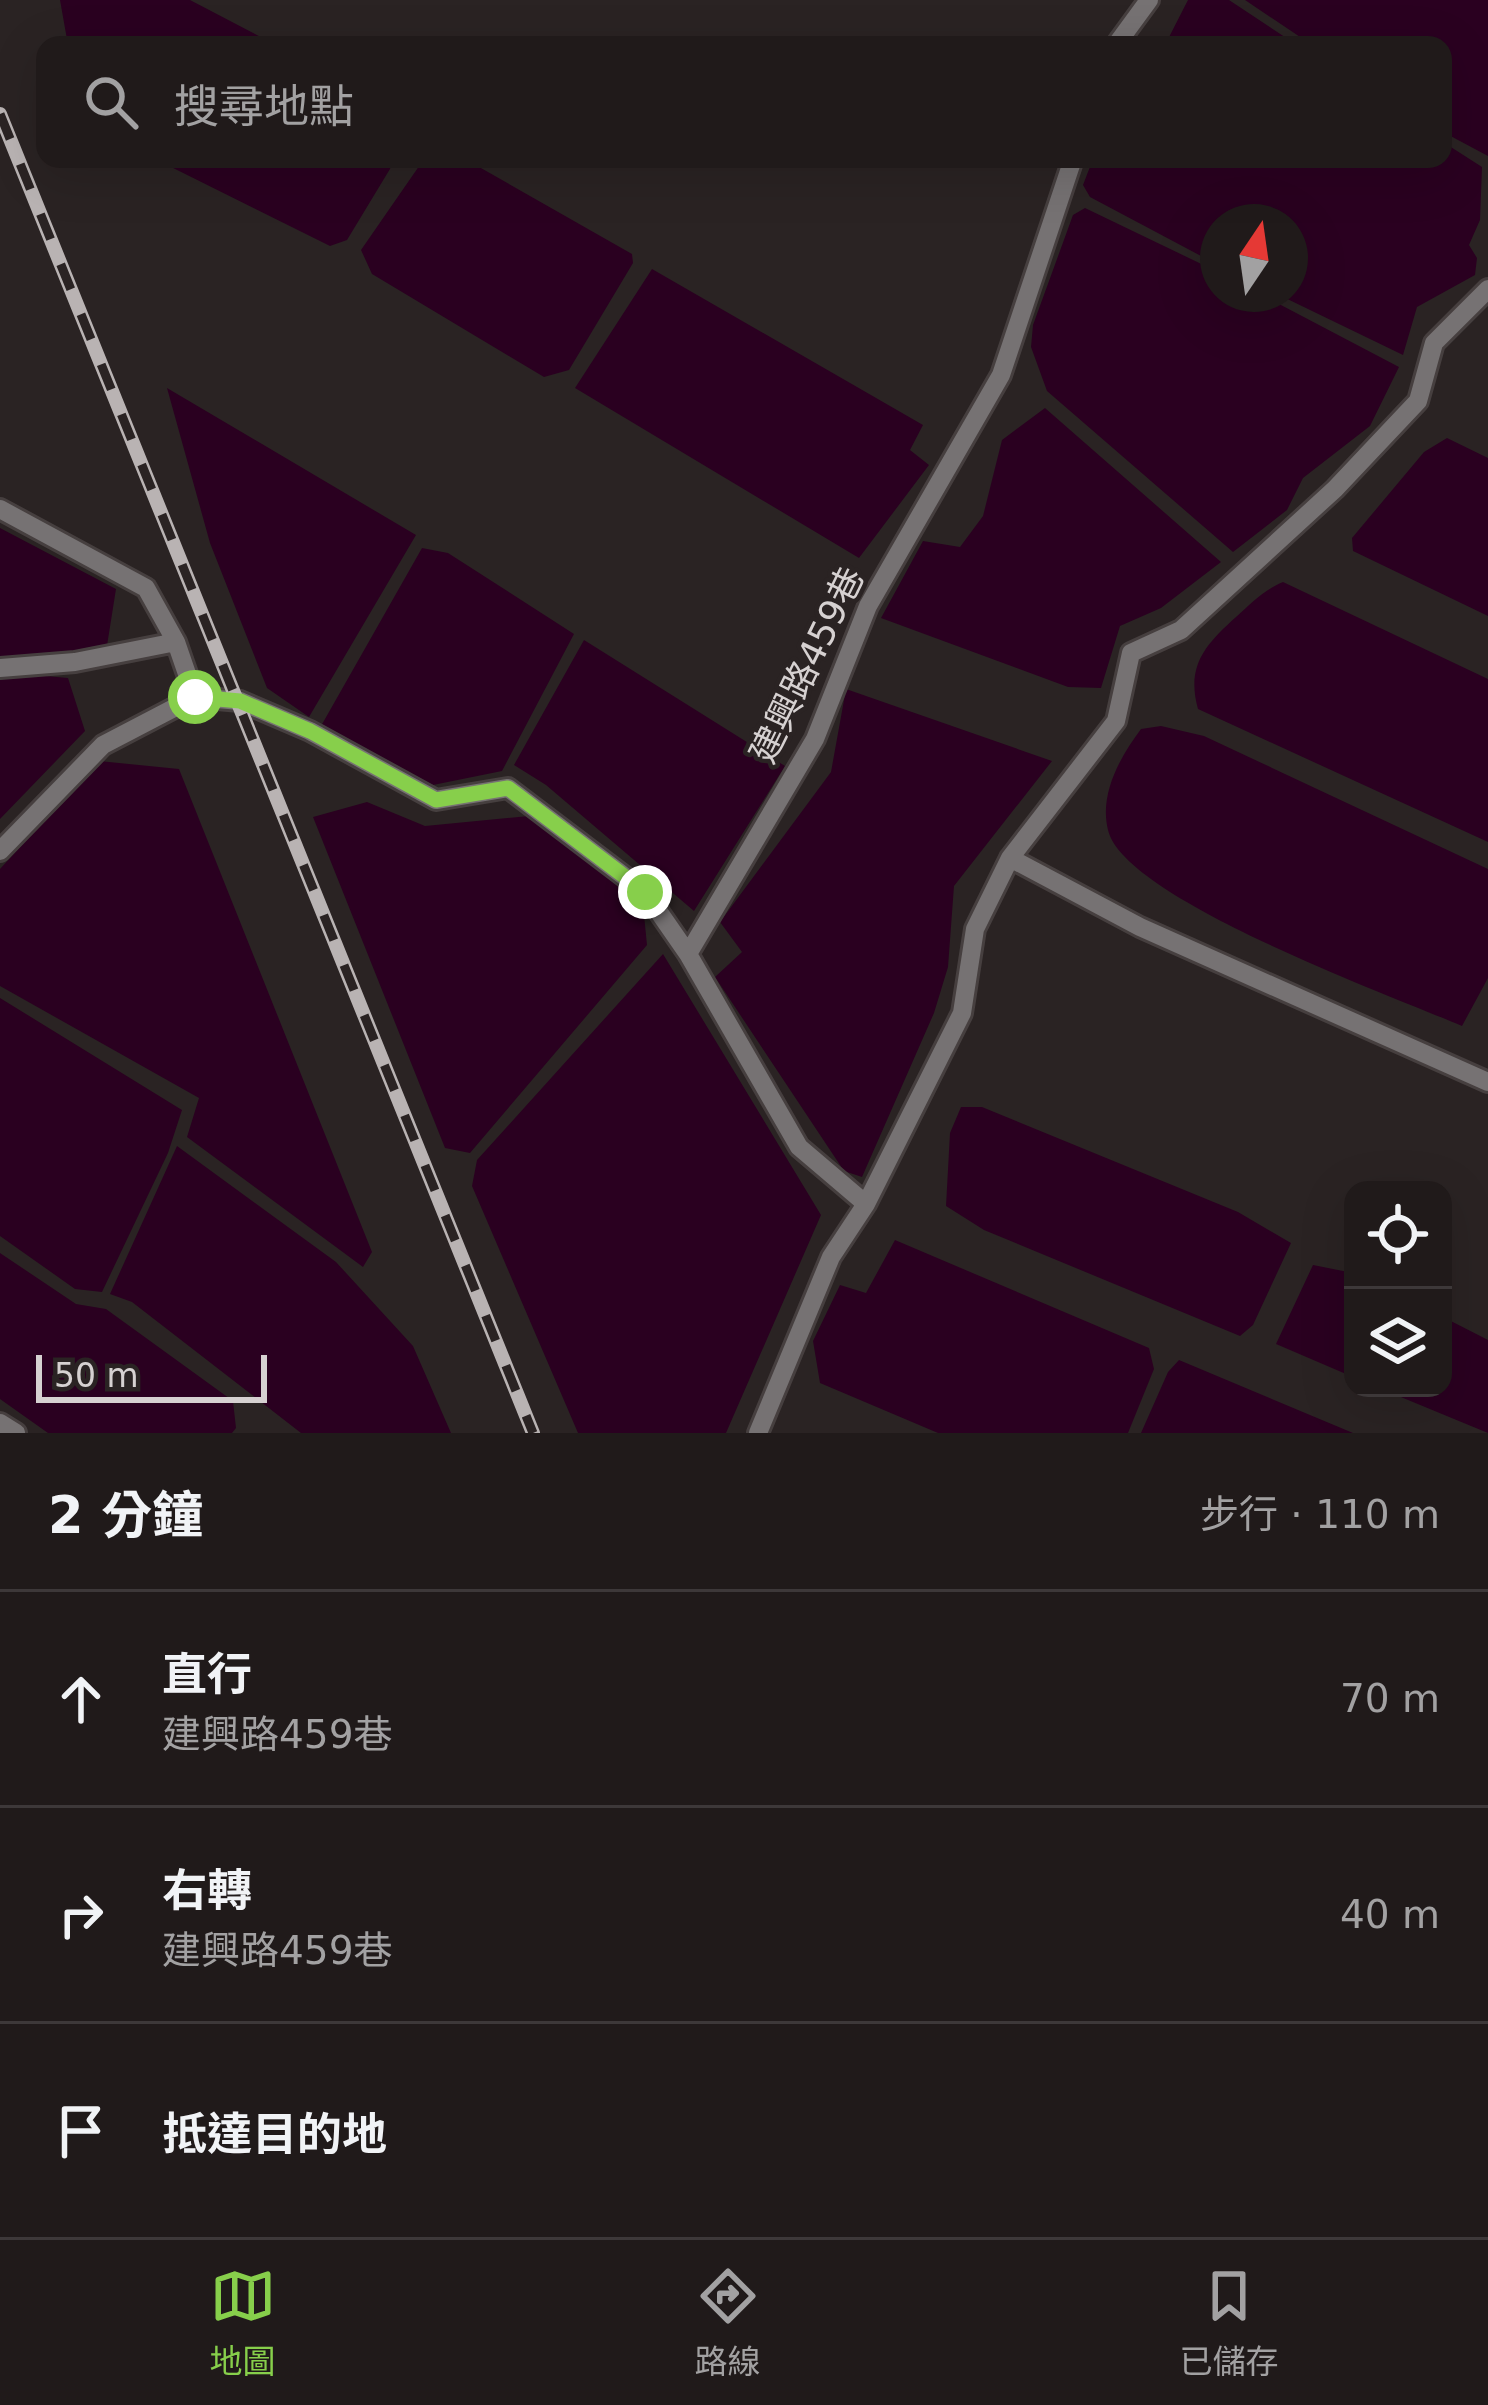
<!DOCTYPE html>
<html lang="zh-TW">
<meta charset="utf-8">
<style>
:root{--surface:#201a1a;--page:#2d2727;--text:#f1f3f6;--muted:#a2a1a2;--line:#3d3839;--accent:#87cf4b}
body{margin:0;font-family:"DejaVu Sans","Noto Sans TC",sans-serif;background:var(--page);color:var(--text)}
.controls{position:absolute;right:36px;bottom:36px;display:grid;overflow:hidden;border-radius:24px;box-shadow:0 12px 48px #0002}
.controls button{width:108px;height:108px;display:grid;place-items:center;padding:0;border:0;border-bottom:3px solid var(--line);background:var(--surface);color:var(--text);font:60px sans-serif}
.compass{position:absolute;left:1200px;top:204px;width:108px;height:108px;border-radius:50%;background:var(--surface);box-shadow:0 12px 48px #0002;rotate:13deg}
.scale{position:absolute;left:36px;bottom:30px;width:231px;box-sizing:border-box;padding-left:12px;border:6px solid #d6d1d1;border-top:0;font-size:33px;line-height:42px;white-space:nowrap;color:#d6d1d1;-webkit-text-stroke:9px #2a2323;paint-order:stroke}
.stop{position:absolute;width:36px;height:36px;margin:-27px;border:9px solid #87cf4b;border-radius:50%;background:#fff}
.stop.end{background:#87cf4b;border-color:#fff;box-shadow:0 3px 12px #0008}
.list{margin:0;padding:0;list-style:none}
h2{display:flex;justify-content:space-between;align-items:center;height:156px;margin:0;padding:0 48px;font-size:51px}
h2 small{font-size:39px;font-weight:400;color:var(--muted)}
.list li{display:grid;grid-template-columns:78px 1fr auto;gap:36px;align-items:center;box-sizing:border-box;height:216px;padding:0 48px;border-top:3px solid var(--line)}
.list b{display:block;font-size:45px;white-space:nowrap}
.list p{margin:0;font-size:39px;white-space:nowrap;color:var(--muted)}
.list em{font-size:39px;font-style:normal;color:var(--muted)}
.icon{flex:none;width:66px;height:66px;fill:none;stroke:currentColor;stroke-width:2;stroke-linecap:round;stroke-linejoin:round}
.map{position:relative;flex:none;width:1488px;height:1433px;overflow:hidden}
.search{position:absolute;background:var(--surface);box-shadow:0 12px 48px #0002;left:36px;right:36px;top:36px;height:132px;display:flex;align-items:center;gap:30px;box-sizing:border-box;padding:0 42px;border-radius:24px;color:var(--muted);font-size:45px}
.sheet{height:804px;background:var(--surface)}
nav{display:flex;justify-content:space-around;align-items:center;box-sizing:border-box;height:168px;border-top:3px solid var(--line);background:var(--surface);font-size:33px;color:var(--muted)}
nav a{display:grid;justify-items:center;gap:6px}
nav .on{color:var(--accent)}
.map>svg:first-child{display:block}
.water{fill:#2a0020}
.lines{fill:none;stroke-linecap:round;stroke-linejoin:round}
.service-casing{stroke:#463f3f;stroke-width:24}
.service{stroke:#767273;stroke-width:18}
.rail-casing{stroke:#b9b3b3;stroke-width:14}
.rail{stroke:#2a2323;stroke-width:9;stroke-dasharray:27;stroke-linecap:butt}
.route{stroke:#87cf4b;stroke-width:15}
.labels{text-anchor:middle;dominant-baseline:central;stroke-width:9;stroke-linejoin:round;paint-order:stroke}
.street-label{font-size:36px;fill:#d6d1d1;stroke:#2a2323}
</style>
<div class="map">
<svg width="1488" height="1433" viewBox="0 0 1488 1433">
<rect width="100%" height="100%" fill="#2a2323"/>
<path class="water" d="M 60,0 L 190,0 L 276,45 L 68,45 Z
M 1188,0 L 1229,0 L 1297,45 L 1165,45 Z
M 1245,0 L 1488,0 L 1488,156 L 1443,132 L 1443,45 L 1312,45 Z
M 1443,142 L 1482,167 L 1480,220 L 1469,245 L 1477,258 L 1475,275 L 1417,307 L 1403,355 L 1277,294 L 1290,294 L 1290,222 L 1218,222 L 1218,265 L 1090,197 L 1083,185 L 1093,159 L 1443,159 Z
M 155,159 L 396,159 L 347,240 L 330,246 Z
M 424,159 L 465,159 L 632,254 L 633,263 L 569,370 L 544,377 L 372,274 L 361,250 Z
M 1085,208 L 1218,272 L 1218,294 L 1260,294 L 1399,367 L 1370,426 L 1303,478 L 1287,510 L 1233,552 L 1047,391 L 1031,347 L 1033,325 L 1073,215 Z
M 652,269 L 923,425 L 910,450 L 929,465 L 859,558 L 575,388 Z
M 167,388 L 416,535 L 309,717 L 267,688 L 210,543 Z
M 1045,408 L 1221,562 L 1161,608 L 1120,626 L 1101,688 L 1068,687 L 881,618 L 923,541 L 960,547 L 983,516 L 1002,440 Z
M 1447,438 L 1488,458 L 1488,616 L 1353,551 L 1352,538 L 1424,452 Z
M 0,528 L 116,589 L 106,652 L 0,658 Z
M 422,548 L 448,553 L 574,634 L 502,771 L 433,785 L 321,726 Z
M 1283,582 L 1488,679 L 1488,842 L 1198,709 C 1186,666 1205,645 1236,617 C 1252,603 1262,591 1283,582 Z
M 584,640 L 785,766 L 694,911 L 546,785 L 514,765 Z
M 0,672 L 68,678 L 85,731 L 0,819 Z
M 846,689 L 1052,761 L 954,886 L 948,967 L 934,1013 L 862,1177 L 844,1171 L 715,977 L 742,952 L 720,922 L 831,772 Z
M 1161,726 L 1204,736 L 1488,869 L 1488,978 L 1462,1026 C 1393,996 1124,899 1108,830 C 1099,794 1120,757 1141,729 Z
M 99,761 L 179,769 L 372,1252 L 363,1267 L 187,1137 L 199,1098 L 0,986 L 0,869 Z
M 367,802 L 425,826 L 529,816 L 622,887 L 644,915 L 647,945 L 470,1153 L 445,1148 L 313,817 Z
M 663,954 L 821,1215 L 726,1433 L 578,1433 L 472,1186 L 477,1160 Z
M 0,998 L 182,1110 L 168,1153 L 102,1292 L 75,1289 L 0,1236 Z
M 961,1107 L 982,1107 L 1238,1212 L 1291,1243 L 1253,1325 L 1240,1336 L 984,1230 L 946,1206 L 950,1133 Z
M 177,1146 L 336,1262 L 413,1346 L 451,1433 L 301,1433 L 132,1302 L 110,1294 Z
M 895,1240 L 1149,1348 L 1154,1369 L 1128,1433 L 938,1433 L 820,1383 L 813,1341 L 840,1285 L 866,1293 Z
M 0,1253 L 76,1304 L 106,1309 L 233,1401 L 236,1428 L 232,1433 L 48,1433 L 0,1399 Z
M 1313,1265 L 1353,1273 L 1353,1377 L 1276,1344 Z
M 1443,1317 L 1488,1340 L 1488,1433 L 1379,1388 L 1443,1388 Z
M 1179,1360 L 1353,1433 L 1141,1433 L 1168,1372 Z"/>
<g class="lines">
<g class="service-casing">
<path id="service" d="M 1116,45 L 1149,0
M 0,509 L 146,588 L 176,642 L 195,697
M 0,668 L 75,662 L 176,642
M 0,851 L 103,745 L 195,697 L 240,701 L 310,731 L 436,800 L 508,788 L 645,892 L 688,954 L 815,739 L 868,606 L 1001,375 L 1073,159
M 1010,858 L 1140,927 L 1488,1082
M 688,954 L 799,1147 L 866,1204
M 0,1423 L 16,1433
M 758,1433 L 831,1257 L 866,1204 L 962,1013 L 975,929 L 1010,858 L 1116,721 L 1131,653 L 1181,630 L 1335,489 L 1418,401 L 1434,343 L 1488,289"/>
</g>
<use href="#service" class="service"/>
<g class="rail-casing">
<path id="rail" d="M 0,114 L 533,1433"/>
</g>
<use href="#rail" class="rail"/>
</g>
<g class="lines">
<path class="route" d="M 195,697 L 240,701 L 310,731 L 436,800 L 508,788 L 645,892"/>
</g>
<g class="labels">
<g class="street-label">
<text transform="translate(807 665) rotate(-64)">建興路459巷</text>
</g>
</g>
</svg>
<div class="controls">
<button><svg class="icon" aria-label="locate" viewBox="0 0 24 24"><circle cx="12" cy="12" r="6"/><path d="M12 2v4M12 18v4M2 12h4M18 12h4"/></svg></button>
<button><svg class="icon" aria-label="layers" viewBox="0 0 24 24"><path d="M12 4l9 5-9 5-9-5zM3 14l9 5 9-5"/></svg></button>
</div>
<svg class="compass" viewBox="-18 -18 36 36"><path d="M0-13l5 13h-10z" fill="#e53935"/><path d="M0 13l5-13h-10z" fill="#a2a1a2"/></svg>
<div class="scale">50 m</div>
<div class="stop" style="left:195px;top:697px"></div>
<div class="stop end" style="left:645px;top:892px"></div>
<div class="search"><svg class="icon" aria-label="search" viewBox="0 0 24 24"><circle cx="10" cy="10" r="6"/><path d="M15 15l6 6"/></svg>搜尋地點</div>
</div>
<section class="sheet">
<h2>2 分鐘<small>步行 · 110 m</small></h2>
<ul class="list">
<li><svg class="icon" aria-label="ahead" viewBox="0 0 24 24"><path d="M12 20V5M6 11l6-6 6 6"/></svg><div><b>直行</b><p>建興路459巷</p></div><em>70 m</em></li>
<li><svg class="icon" aria-label="right" viewBox="0 0 24 24"><path d="M7 20v-9h11M14 6l5 5-5 5"/></svg><div><b>右轉</b><p>建興路459巷</p></div><em>40 m</em></li>
<li><svg class="icon" aria-label="arrive" viewBox="0 0 24 24"><path d="M6 21V4h12l-3 4 3 4H6"/></svg><div><b>抵達目的地</b></div></li>
</ul>
</section>
<nav>
<a class="on"><svg class="icon" aria-label="map" viewBox="0 0 24 24"><path d="M3 6l6-2 6 2 6-2v14l-6 2-6-2-6 2zM9 4v14M15 6v14"/></svg>地圖</a>
<a><svg class="icon" aria-label="directions" viewBox="0 0 24 24"><path d="M12 3l9 9-9 9-9-9zM9 14v-3h6M13 9l2 2-2 2"/></svg>路線</a>
<a><svg class="icon" aria-label="saved" viewBox="0 0 24 24"><path d="M7 4h10v16l-5-4-5 4z"/></svg>已儲存</a>
</nav>
